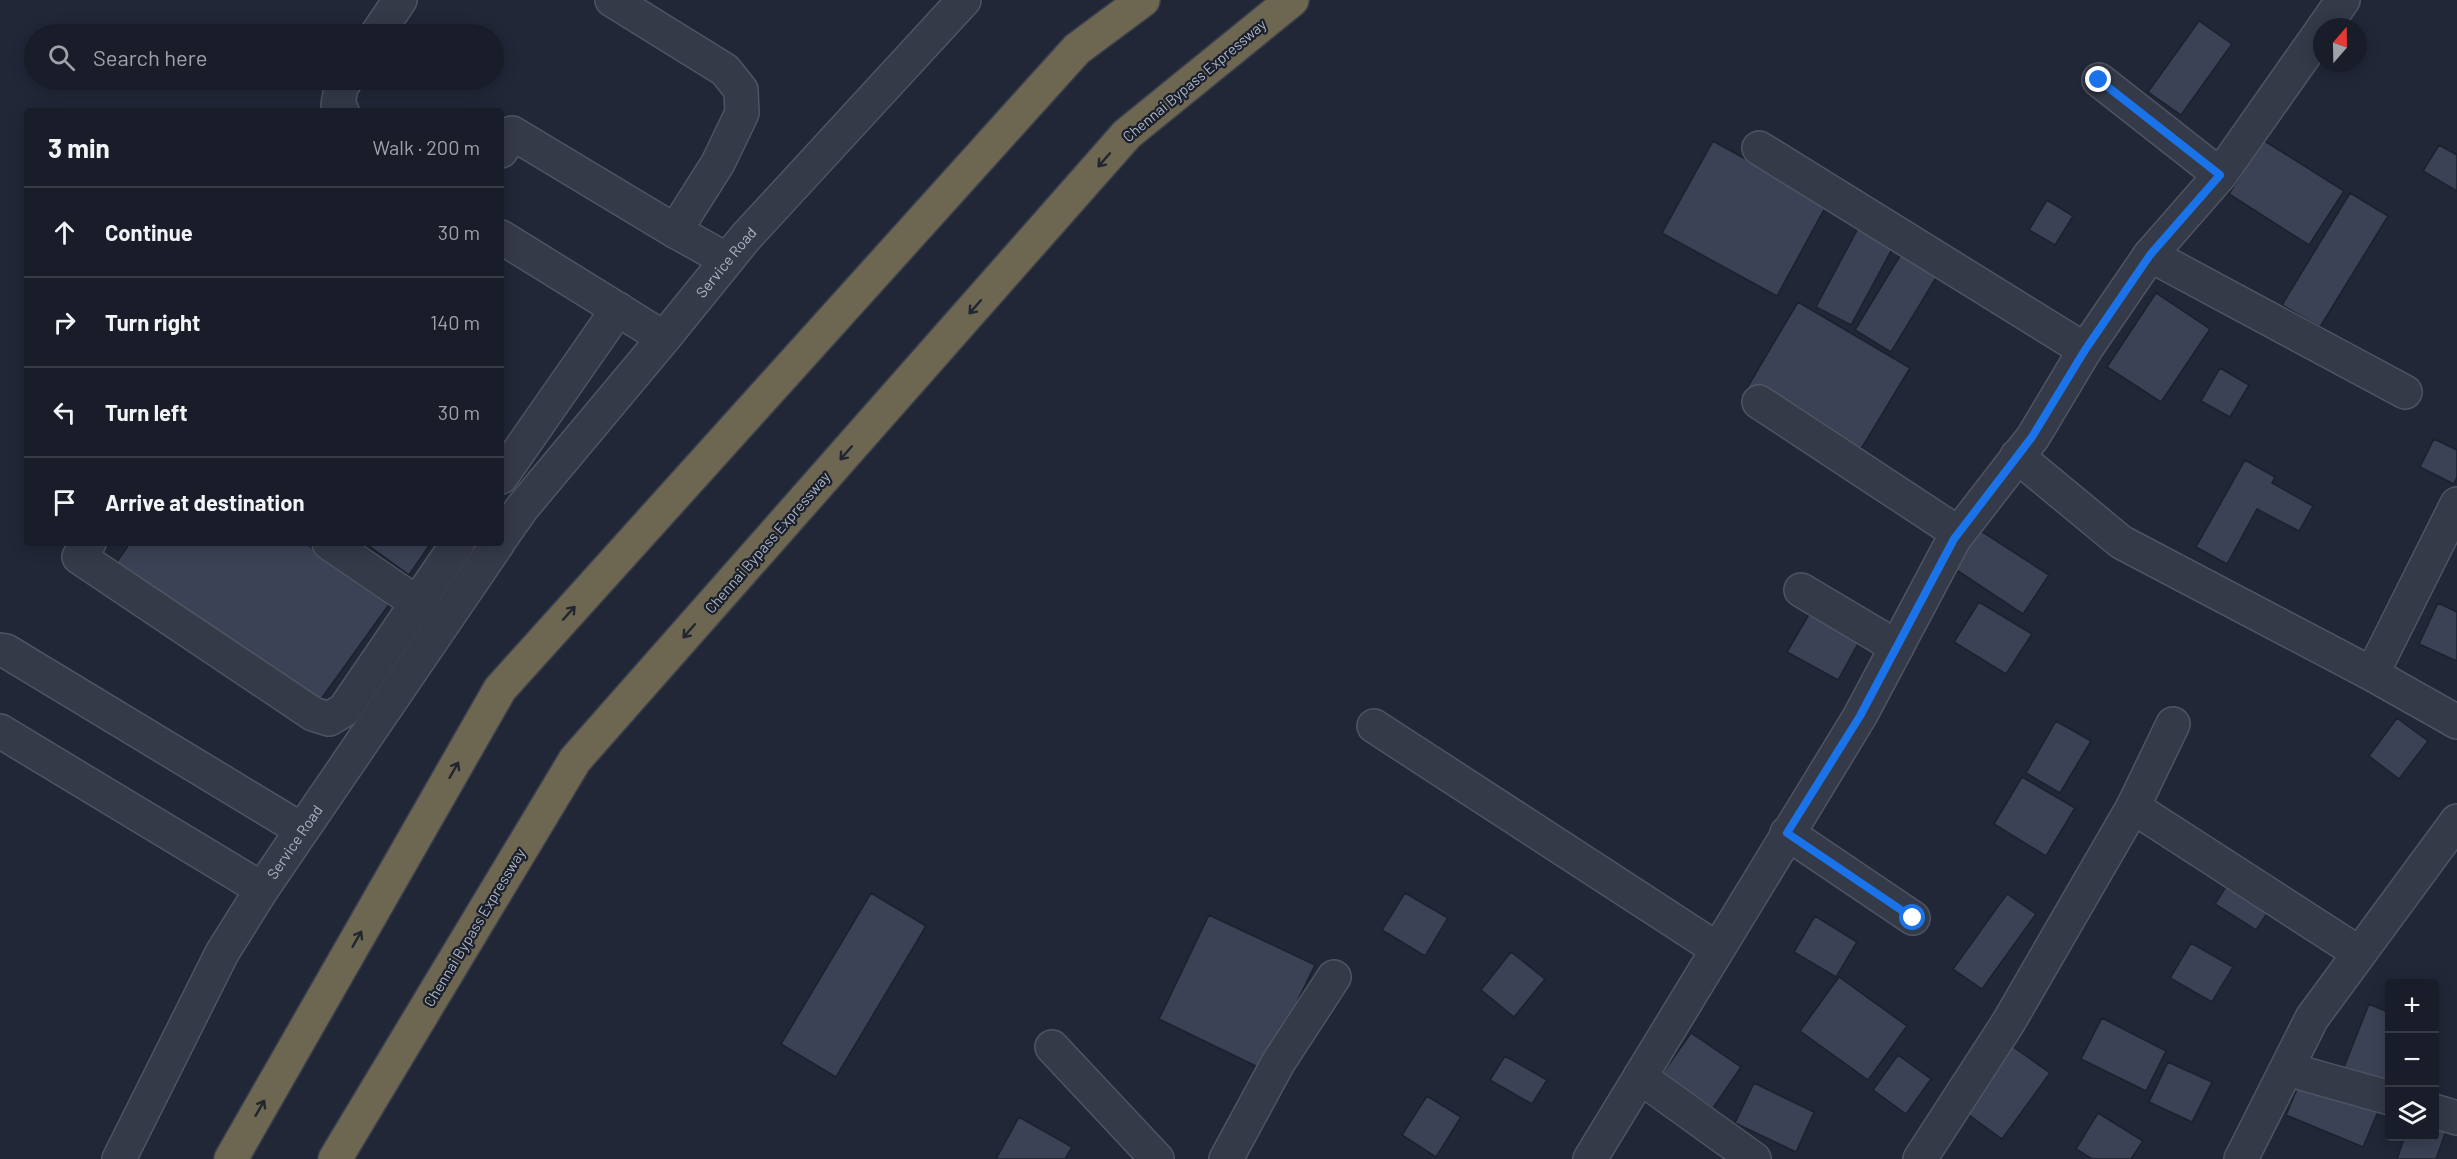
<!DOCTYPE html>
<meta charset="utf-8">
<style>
:root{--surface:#191d29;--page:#222631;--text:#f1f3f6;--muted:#9fa2a8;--line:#373b46}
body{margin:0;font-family:Barlow,sans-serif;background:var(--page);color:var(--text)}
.controls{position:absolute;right:18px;bottom:18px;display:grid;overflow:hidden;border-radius:6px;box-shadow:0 3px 15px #0003}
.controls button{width:54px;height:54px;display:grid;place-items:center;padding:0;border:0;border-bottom:2px solid var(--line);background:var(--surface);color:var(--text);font:30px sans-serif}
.compass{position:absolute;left:2313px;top:18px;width:54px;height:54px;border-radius:50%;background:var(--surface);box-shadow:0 3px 15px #0003;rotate:20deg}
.stop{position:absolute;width:18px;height:18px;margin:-14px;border:4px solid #1a73e8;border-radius:50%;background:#fff}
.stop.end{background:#1a73e8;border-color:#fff;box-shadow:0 2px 6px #0008}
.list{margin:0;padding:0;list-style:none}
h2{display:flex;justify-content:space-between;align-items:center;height:78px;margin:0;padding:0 24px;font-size:26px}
h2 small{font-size:20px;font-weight:400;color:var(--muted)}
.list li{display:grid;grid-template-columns:39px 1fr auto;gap:18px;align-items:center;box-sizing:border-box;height:90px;padding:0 24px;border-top:2px solid var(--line)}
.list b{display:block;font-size:22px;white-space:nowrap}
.list em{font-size:20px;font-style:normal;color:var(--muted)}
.icon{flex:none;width:33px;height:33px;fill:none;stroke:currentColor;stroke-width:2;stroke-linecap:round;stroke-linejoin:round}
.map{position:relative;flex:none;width:2457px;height:1159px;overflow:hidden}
.search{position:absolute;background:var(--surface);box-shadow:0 3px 15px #0003;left:24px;top:24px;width:480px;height:66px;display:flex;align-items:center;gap:15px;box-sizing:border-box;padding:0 21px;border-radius:33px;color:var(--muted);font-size:22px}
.panel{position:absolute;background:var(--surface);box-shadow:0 3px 15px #0003;left:24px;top:108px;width:480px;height:438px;border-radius:6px}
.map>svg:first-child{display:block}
.building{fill:#3b4255;stroke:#1c212e;stroke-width:1.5}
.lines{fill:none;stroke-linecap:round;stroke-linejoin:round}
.minor-casing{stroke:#4f5462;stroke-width:36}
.highway-casing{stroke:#3c414f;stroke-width:36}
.minor{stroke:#353a48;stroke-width:33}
.highway{stroke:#6d6752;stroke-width:33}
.oneway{stroke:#222630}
.route{stroke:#1a73e8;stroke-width:8}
.labels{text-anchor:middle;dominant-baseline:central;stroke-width:4.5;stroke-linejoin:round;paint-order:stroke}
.street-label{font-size:15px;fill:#afb4c4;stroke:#1a1f2c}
</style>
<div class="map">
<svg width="2457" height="1159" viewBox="0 0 2457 1159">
<rect width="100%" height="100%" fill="#212737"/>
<path class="building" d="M 2199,21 L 2232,44 L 2181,115 L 2148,92 Z
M 2263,140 L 2344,191 L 2309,245 L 2229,194 Z
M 1713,141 L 1827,204 L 1777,296 L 1662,233 Z
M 2439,145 L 2457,155 L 2457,191 L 2423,171 Z
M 2350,193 L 2388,216 L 2320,327 L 2282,305 Z
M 2047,200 L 2073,216 L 2055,245 L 2029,230 Z
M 1863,219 L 1898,238 L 1851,325 L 1816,307 Z
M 1906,246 L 1942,268 L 1891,352 L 1855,330 Z
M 2156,293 L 2210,329 L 2161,402 L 2107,367 Z
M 1798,302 L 1910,368 L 1858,454 L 1747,388 Z
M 2220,368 L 2249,385 L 2230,417 L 2201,401 Z
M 2434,439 L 2457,450 L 2457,477 L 2454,484 L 2420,467 Z
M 2245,460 L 2275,477 L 2272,483 L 2313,506 L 2299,531 L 2257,509 L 2227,564 L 2196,547 Z
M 1978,529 L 2049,575 L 2023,614 L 1952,567 Z
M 130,543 L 305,543 L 390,603 L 319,702 L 114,566 Z
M 365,543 L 431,543 L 409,575 Z
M 1979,602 L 2032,634 L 2006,674 L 1954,642 Z
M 2438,603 L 2457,612 L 2457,661 L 2419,644 Z
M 1811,611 L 1860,640 L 1838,680 L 1787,652 Z
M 2397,718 L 2428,741 L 2399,779 L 2369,756 Z
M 2056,721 L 2091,741 L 2060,793 L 2026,773 Z
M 2022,777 L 2075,808 L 2046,856 L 1994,824 Z
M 2232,877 L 2274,903 L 2256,930 L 2215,904 Z
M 871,893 L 926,926 L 836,1077 L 781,1044 Z
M 1405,893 L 1448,918 L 1425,956 L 1382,930 Z
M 2007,894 L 2036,914 L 1982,989 L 1953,969 Z
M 1209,915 L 1315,965 L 1264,1070 L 1159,1019 Z
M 1815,916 L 1857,942 L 1836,977 L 1794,952 Z
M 2191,943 L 2233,967 L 2212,1002 L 2170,978 Z
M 1511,952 L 1545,979 L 1514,1017 L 1481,990 Z
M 1839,977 L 1907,1026 L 1868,1080 L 1800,1031 Z
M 2369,1004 L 2390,1013 L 2390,1085 L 2344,1067 Z
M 2102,1018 L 2166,1051 L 2146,1091 L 2081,1059 Z
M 1691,1033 L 1741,1067 L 1713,1108 L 1662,1074 Z
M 2012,1046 L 2050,1073 L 2002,1139 L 1965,1112 Z
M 1898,1055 L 1931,1079 L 1906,1114 L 1873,1090 Z
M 1505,1056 L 1547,1080 L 1532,1104 L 1490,1080 Z
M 2168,1062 L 2212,1082 L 2192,1122 L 2149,1102 Z
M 2303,1075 L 2380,1107 L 2363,1147 L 2286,1115 Z
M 1754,1083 L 1814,1112 L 1796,1152 L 1735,1123 Z
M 1427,1096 L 1461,1117 L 1436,1157 L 1402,1135 Z
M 2098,1113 L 2143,1141 L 2131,1159 L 2092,1159 L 2076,1149 Z
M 1019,1117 L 1072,1147 L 1065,1159 L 996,1159 Z
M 2434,1124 L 2447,1128 L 2436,1159 L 2397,1159 L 2405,1136 L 2434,1136 Z"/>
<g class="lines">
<g class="minor-casing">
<g id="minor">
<path d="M 2324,27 L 2343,0"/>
<path d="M 377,34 L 400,0"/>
<path d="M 2099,80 L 2220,175"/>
<path d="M 342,111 L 338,105 L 341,87 L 346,80"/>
<path d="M 1759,148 L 2085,350"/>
<path d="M 501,151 L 512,133 L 675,231 L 718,163 L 742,113 L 741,90 L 725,70 L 612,0"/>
<path d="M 675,231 L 727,260"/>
<path d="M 501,237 L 664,338"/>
<path d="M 2150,255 L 2405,392"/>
<path d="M 1759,402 L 1958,533"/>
<path d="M 2017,456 L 2121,542 L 2372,674 L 2457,722"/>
<path d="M 501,477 L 618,309"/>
<path id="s1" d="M 501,538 L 522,508 L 664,338 L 745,238 L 964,0"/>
<path d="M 89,543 L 79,557 L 313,714 L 329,719 L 344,710 L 458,543"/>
<path d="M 329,543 L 436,616"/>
<path d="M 1801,590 L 1897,647"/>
<path d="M 0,650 L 6,651 L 302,830"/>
<path d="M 2372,674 L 2457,504"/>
<path d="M 1374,726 L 1717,949"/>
<path d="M 0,731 L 262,889"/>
<path d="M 2133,807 L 2359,953"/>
<path d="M 1787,833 L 1913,918"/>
<path d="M 1052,1047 L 1157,1159"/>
<path d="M 2287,1069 L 2390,1098"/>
<path d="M 1640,1077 L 1754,1159"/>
<path d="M 2434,1111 L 2457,1118"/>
<path id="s2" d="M 119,1159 L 222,953 L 262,889 L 498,543"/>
<path d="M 1226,1159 L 1278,1063 L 1334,977"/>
<path d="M 1590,1159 L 1860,716 L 1954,539 L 2033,437 L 2085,350 L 2150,255 L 2220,175 L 2322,30"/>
<path d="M 1920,1159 L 2008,1023 L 2133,807 L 2173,724"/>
<path d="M 2241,1159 L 2312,1018 L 2457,821"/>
</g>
</g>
<g class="highway-casing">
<path id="highway" d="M 231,1159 L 500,689 L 1077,49 L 1143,0
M 335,1159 L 575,760 L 1127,134 L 1292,0"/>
</g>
<use href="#minor" class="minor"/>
<use href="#highway" class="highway"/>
</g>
<defs><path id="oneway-shaft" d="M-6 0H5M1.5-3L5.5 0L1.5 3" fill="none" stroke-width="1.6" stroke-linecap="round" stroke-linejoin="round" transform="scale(1.5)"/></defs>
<g class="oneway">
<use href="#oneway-shaft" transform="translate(1104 160) rotate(131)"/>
<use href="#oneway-shaft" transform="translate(975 307) rotate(131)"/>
<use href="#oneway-shaft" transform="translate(846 453) rotate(131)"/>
<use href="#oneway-shaft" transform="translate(569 613) rotate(-48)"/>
<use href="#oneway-shaft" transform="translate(689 631) rotate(131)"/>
<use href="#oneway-shaft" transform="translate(454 770) rotate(-60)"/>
<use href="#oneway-shaft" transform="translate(357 939) rotate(-60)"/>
<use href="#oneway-shaft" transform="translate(260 1108) rotate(-60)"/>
</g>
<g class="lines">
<path class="route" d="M 1913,918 L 1787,833 L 1860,716 L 1954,539 L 2032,437 L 2085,350 L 2150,255 L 2220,175 L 2099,80"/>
</g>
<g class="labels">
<g class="street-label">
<text transform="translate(1194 80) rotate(-40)">Chennai Bypass Expressway</text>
<text stroke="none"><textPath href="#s1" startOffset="356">Service Road</textPath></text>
<text transform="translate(767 542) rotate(-49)">Chennai Bypass Expressway</text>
<text stroke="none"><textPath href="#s2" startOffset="363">Service Road</textPath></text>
<text transform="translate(474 927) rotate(-59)">Chennai Bypass Expressway</text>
</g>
</g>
</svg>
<div class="controls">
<button>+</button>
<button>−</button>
<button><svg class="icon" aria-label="layers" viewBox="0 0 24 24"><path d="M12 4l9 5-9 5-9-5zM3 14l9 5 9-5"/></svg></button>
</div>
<svg class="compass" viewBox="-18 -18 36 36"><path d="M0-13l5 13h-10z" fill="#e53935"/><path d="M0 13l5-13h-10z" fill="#9fa2a8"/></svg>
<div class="stop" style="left:1913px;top:918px"></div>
<div class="stop end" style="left:2099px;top:80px"></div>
<div class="search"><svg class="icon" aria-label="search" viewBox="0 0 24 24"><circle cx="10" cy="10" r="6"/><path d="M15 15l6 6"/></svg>Search here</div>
<section class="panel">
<h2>3 min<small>Walk · 200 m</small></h2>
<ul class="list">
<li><svg class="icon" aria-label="ahead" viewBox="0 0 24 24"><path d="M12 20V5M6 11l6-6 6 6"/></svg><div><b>Continue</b></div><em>30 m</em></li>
<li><svg class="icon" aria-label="right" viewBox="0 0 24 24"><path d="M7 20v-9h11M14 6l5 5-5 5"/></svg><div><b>Turn right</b></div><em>140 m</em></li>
<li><svg class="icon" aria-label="left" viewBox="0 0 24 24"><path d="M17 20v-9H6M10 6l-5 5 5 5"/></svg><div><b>Turn left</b></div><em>30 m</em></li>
<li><svg class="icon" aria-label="arrive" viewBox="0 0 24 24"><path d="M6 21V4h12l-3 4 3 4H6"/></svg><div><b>Arrive at destination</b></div></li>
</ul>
</section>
</div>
